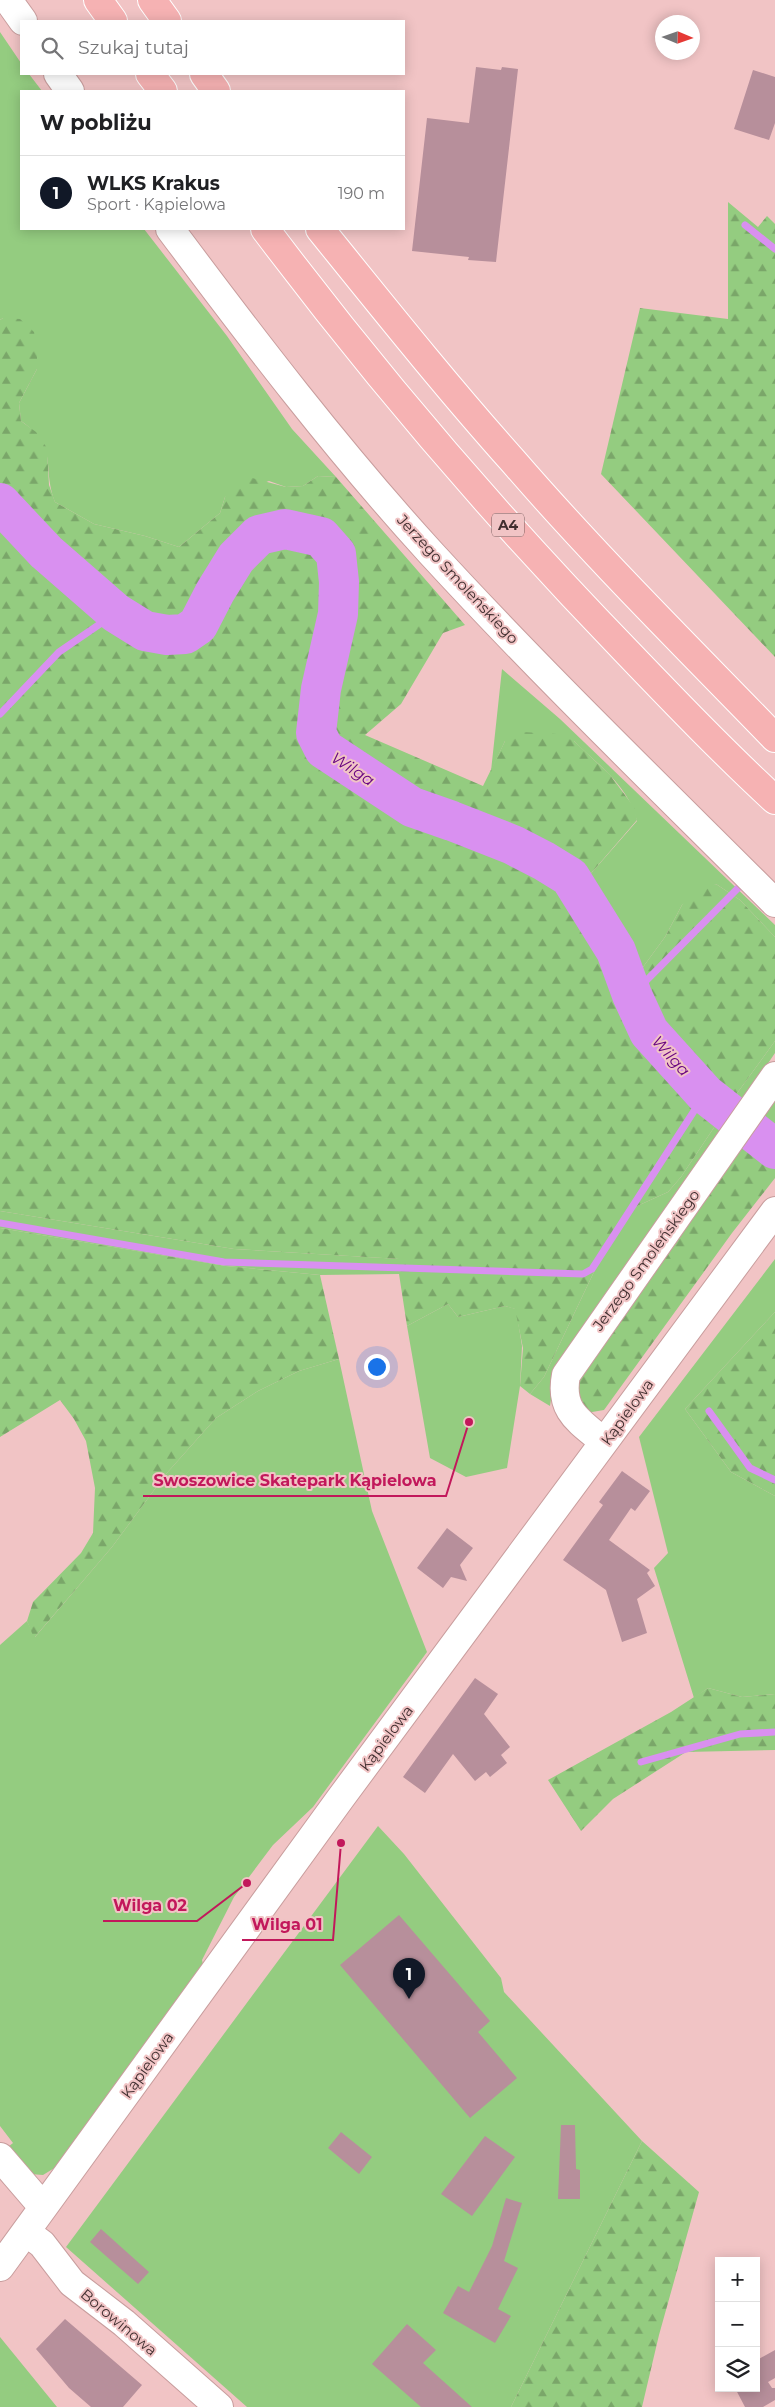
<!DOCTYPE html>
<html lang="pl">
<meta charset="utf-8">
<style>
:root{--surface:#fff;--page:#f6f6f6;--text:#202124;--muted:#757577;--line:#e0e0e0;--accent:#111827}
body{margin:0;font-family:Montserrat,sans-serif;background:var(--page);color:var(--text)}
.controls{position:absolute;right:15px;bottom:15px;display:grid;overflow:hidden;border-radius:0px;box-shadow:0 2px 12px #0003}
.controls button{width:45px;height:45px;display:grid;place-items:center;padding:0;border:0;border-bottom:1px solid var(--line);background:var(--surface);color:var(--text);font:25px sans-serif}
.compass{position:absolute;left:655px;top:15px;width:45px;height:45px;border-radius:50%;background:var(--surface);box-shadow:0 2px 12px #0003;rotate:92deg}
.you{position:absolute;left:376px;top:1366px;width:18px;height:18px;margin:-12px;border:4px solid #fff;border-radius:50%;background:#1a73e8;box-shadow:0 0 0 8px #1a73e833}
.badge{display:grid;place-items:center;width:32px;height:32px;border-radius:50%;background:var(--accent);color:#fff;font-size:16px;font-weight:700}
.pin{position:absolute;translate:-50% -41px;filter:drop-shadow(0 1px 2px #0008)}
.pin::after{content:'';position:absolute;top:26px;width:18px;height:15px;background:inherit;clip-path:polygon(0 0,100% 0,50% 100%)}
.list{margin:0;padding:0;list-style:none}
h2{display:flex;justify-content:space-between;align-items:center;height:65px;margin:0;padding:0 20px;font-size:21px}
h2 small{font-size:16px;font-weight:400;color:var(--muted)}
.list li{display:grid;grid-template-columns:32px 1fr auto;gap:15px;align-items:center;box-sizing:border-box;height:75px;padding:0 20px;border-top:1px solid var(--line)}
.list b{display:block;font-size:19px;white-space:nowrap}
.list p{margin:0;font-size:16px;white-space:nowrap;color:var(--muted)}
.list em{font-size:16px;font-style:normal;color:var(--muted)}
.icon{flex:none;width:28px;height:28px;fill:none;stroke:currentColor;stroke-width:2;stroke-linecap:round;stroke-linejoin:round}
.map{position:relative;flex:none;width:775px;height:2407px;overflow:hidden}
.search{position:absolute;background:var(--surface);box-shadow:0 2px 12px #0003;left:20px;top:20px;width:385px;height:55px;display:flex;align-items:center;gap:12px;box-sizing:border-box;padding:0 18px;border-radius:0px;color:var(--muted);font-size:19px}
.panel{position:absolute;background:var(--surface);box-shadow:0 2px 12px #0003;left:20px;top:90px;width:385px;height:140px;border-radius:0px}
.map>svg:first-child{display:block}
.green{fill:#94cc80}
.forest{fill:url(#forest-firs)}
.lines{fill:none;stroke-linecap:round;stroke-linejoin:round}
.stream{stroke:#d990f0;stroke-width:7}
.river{stroke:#d990f0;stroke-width:40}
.building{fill:#b78f9b}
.minor-casing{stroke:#c89d9d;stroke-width:30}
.highway-casing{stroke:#fff;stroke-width:30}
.minor{stroke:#fff;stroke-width:28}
.highway{stroke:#f6b2b3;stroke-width:28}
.labels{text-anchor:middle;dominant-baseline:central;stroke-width:4;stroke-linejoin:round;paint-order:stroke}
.shield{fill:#f1c4c5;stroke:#765c5d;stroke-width:1}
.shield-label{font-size:14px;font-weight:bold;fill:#412f30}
.street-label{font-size:15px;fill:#412f30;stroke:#f1c4c5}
.water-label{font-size:16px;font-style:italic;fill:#690581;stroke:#f1c4c5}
.leader{fill:none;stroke:#c2185b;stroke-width:2}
.callout-dot{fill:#c2185b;stroke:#f1c4c5;stroke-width:2}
.callout-label{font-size:16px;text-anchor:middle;font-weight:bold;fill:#c2185b;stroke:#f1c4c5;stroke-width:4;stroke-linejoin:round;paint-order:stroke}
</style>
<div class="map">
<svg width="775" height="2407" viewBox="0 0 775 2407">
<defs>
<pattern id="forest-firs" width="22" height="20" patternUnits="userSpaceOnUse" patternTransform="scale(1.25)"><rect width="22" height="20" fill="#94cc80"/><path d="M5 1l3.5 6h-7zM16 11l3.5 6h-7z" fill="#7aa669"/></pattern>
</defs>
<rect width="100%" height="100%" fill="#f1c4c5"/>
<path class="green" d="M 0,32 L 21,63 L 21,74 L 29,74 L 42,91 L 21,91 L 21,229 L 144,229 L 227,336 L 292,429 L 336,477 L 318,476 L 303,486 L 286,487 L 269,481 L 225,497 L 220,513 L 179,547 L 145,536 L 94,524 L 55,502 C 41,464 60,449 21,421 L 19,403 L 37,369 L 3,318 L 0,320 Z
M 502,669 L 560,719 L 775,925 L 775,937 L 740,900 L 716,884 L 682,905 L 665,937 L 635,978 L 587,878 L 637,821 C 629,786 597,764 574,741 L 505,741 L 491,771 Z
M 775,1041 L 775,1053 L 695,1171 L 556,1366 L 550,1406 L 530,1394 L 544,1377 L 602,1255 L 635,1207 L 668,1192 L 681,1177 L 735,1096 Z
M 775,1098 L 775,1138 L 757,1123 Z
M 0,1211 L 234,1249 L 400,1259 L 399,1274 L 320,1275 L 226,1266 L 0,1228 Z
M 775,1259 L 775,1312 L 685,1409 L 731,1472 L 775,1496 L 775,1694 L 742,1697 L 708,1688 L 694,1698 L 654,1568 L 668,1553 L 639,1437 Z
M 448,1304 L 458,1317 L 505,1306 L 516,1309 L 522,1346 L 520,1386 L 507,1468 L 466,1477 L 430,1458 L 407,1326 Z
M 339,1359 L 372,1511 L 427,1652 L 313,1807 L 273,1845 L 234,1897 L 202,1960 L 204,1969 L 56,2167 L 43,2175 L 30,2174 L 8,2147 L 13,2143 L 0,2126 L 0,1645 L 27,1621 L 35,1637 L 112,1547 L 166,1474 L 216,1418 L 258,1391 L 299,1371 Z
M 378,1826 L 404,1854 L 501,1978 L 504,1992 L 642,2141 L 511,2407 L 247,2407 L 66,2247 Z
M 0,2337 L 57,2407 L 0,2407 Z"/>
<path class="forest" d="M 728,202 L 758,227 L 767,216 L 775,224 L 775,657 L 601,474 L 640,308 L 728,319 Z
M 3,318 L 20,319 L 34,332 L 37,350 L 37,369 L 19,403 L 21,421 L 36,432 L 47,448 L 49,485 L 55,502 L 94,524 L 145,536 L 179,547 L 220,513 L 225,497 L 236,482 L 252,478 L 286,487 L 303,486 L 318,476 L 336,477 L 465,625 L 443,633 L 401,704 L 365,735 L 483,786 L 505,741 L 521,732 L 557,734 L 574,741 L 610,775 L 634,807 L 637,820 L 587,878 L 635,978 L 665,937 L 682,905 L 695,892 L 716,884 L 740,900 L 775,937 L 775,1041 L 735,1096 L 681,1177 L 668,1192 L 635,1207 L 602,1255 L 544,1377 L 530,1394 L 520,1386 L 523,1348 L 515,1309 L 505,1306 L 458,1317 L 448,1304 L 407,1326 L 399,1274 L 399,1259 L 234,1249 L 0,1211 L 0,320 Z
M 757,1123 L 775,1138 L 775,1178 L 732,1233 L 604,1410 L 586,1413 L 577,1401 L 576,1378 Z
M 0,1228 L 226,1266 L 320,1275 L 339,1359 L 299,1371 L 258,1391 L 216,1418 L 166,1474 L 112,1547 L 34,1638 L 27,1621 L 33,1602 L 81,1553 L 93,1533 L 95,1488 L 86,1441 L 74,1419 L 60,1400 L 0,1437 Z
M 775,1312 L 775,1496 L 731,1472 L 685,1409 Z
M 708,1688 L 742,1697 L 775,1694 L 775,1750 L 686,1752 L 613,1799 L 581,1831 L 548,1780 L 671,1712 Z
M 642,2141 L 699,2192 L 659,2335 L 642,2407 L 511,2407 Z"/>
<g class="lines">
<path class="stream" d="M 745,225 L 775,249
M 0,714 L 59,652 L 116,613
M 632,995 L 746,880
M 0,1223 L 224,1262 L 583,1274 L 592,1269 L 705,1094
M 709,1411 L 750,1468 L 775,1480
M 641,1762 L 740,1734 L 775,1732"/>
<path class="river" d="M 0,503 L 46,552 L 116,613 L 145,631 L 167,635 L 185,634 L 198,625 L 215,592 L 236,558 L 259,535 L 285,529 L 321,537 L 336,554 L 339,582 L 338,614 L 321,689 L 316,733 L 324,749 L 412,807 L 452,821 L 513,845 L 544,861 L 570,877 L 616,951 L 632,995 L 649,1032 L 705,1094 L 775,1149"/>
</g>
<path class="building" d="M 476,67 L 501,70 L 502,67 L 518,69 L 496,262 L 468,260 L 469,257 L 412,251 L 427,118 L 469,123 Z
M 753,70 L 775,77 L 775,123 L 769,140 L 734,129 Z
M 622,1471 L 650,1491 L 635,1511 L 631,1508 L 609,1540 L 650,1570 L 647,1573 L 655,1586 L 637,1599 L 647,1633 L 622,1642 L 606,1590 L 563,1560 L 603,1505 L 599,1502 Z
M 447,1528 L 473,1548 L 460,1565 L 467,1581 L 451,1577 L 443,1588 L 417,1568 Z
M 475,1678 L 498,1694 L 484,1714 L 510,1747 L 501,1755 L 507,1763 L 490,1777 L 486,1772 L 475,1781 L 453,1754 L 425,1793 L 403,1777 Z
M 399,1915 L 490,2021 L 478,2032 L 517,2078 L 470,2118 L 340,1965 Z
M 561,2125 L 575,2125 L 576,2169 L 580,2170 L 580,2199 L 558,2199 Z
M 341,2132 L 372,2157 L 359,2174 L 328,2148 Z
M 485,2136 L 515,2157 L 472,2216 L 441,2194 Z
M 506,2198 L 522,2203 L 504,2261 L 518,2268 L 498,2309 L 511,2316 L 495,2343 L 443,2313 L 458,2286 L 469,2292 L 492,2246 Z
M 101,2229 L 149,2272 L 138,2284 L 90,2242 Z
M 65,2319 L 142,2385 L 123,2407 L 91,2407 L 69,2388 L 36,2349 Z
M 407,2324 L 436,2350 L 423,2363 L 472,2407 L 421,2407 L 372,2364 Z
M 775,2350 L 775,2378 L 768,2382 L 772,2388 L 775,2388 L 775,2400 L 763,2407 L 745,2407 L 735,2388 L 756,2388 L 756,2358 L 757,2360 Z"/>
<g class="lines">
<g class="minor-casing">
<path id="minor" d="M 8,0 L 23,21
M 58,74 L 70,91
M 170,229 C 253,340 337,450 430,552 C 541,673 659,787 775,903
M 604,1442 C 579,1421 559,1411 566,1375 L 775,1076
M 0,2157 L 43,2207
M 26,2232 L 42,2244 L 72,2283 L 124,2323 L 219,2407
M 0,2267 L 340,1799 L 775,1211"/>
</g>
<g class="highway-casing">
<path id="highway" d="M 98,0 L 113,21
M 152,0 L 167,21
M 150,74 L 163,91
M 204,74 L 216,91
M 265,229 C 377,378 498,519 628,653 C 676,703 724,753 775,800
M 320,229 C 383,307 446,386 513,461 C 596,557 687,647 775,738"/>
</g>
<use href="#minor" class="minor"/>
<use href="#highway" class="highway"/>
</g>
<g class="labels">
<rect class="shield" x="492" y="513.5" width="32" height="23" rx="4"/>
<g class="shield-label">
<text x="508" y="525">A4</text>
</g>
<g class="street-label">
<text transform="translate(458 579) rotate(47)">Jerzego Smoleńskiego</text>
<text transform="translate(646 1260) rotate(-54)">Jerzego Smoleńskiego</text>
<text transform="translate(627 1412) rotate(-54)">Kąpielowa</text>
<text transform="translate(386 1738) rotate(-53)">Kąpielowa</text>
<text transform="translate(147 2065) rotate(-54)">Kąpielowa</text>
<text transform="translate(119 2322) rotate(40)">Borowinowa</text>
</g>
<g class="water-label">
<text transform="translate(353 769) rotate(33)">Wilga</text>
<text transform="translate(671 1056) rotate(48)">Wilga</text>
</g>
</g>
<path class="leader" d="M469 1422L446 1496H143M247 1883L197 1921H103M341 1843L333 1940H242"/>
<g class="callout-dot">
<circle cx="469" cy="1422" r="5"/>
<circle cx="247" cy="1883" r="5"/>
<circle cx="341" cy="1843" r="5"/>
</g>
<g class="callout-label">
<text x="295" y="1486">Swoszowice Skatepark Kąpielowa</text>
<text x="150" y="1911">Wilga 02</text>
<text x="287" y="1930">Wilga 01</text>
</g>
</svg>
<div class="controls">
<button>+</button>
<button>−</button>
<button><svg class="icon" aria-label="layers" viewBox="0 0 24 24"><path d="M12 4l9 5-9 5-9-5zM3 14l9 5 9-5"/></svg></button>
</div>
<svg class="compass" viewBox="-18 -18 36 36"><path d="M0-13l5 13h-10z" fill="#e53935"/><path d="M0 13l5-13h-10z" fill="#757577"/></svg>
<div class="you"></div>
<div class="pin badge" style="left:409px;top:1999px">1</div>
<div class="search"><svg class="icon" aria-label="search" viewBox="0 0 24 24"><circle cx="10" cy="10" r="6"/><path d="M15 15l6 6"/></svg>Szukaj tutaj</div>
<section class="panel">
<h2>W pobliżu<small></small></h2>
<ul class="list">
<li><span class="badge">1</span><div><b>WLKS Krakus</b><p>Sport · Kąpielowa</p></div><em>190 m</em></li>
</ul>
</section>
</div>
